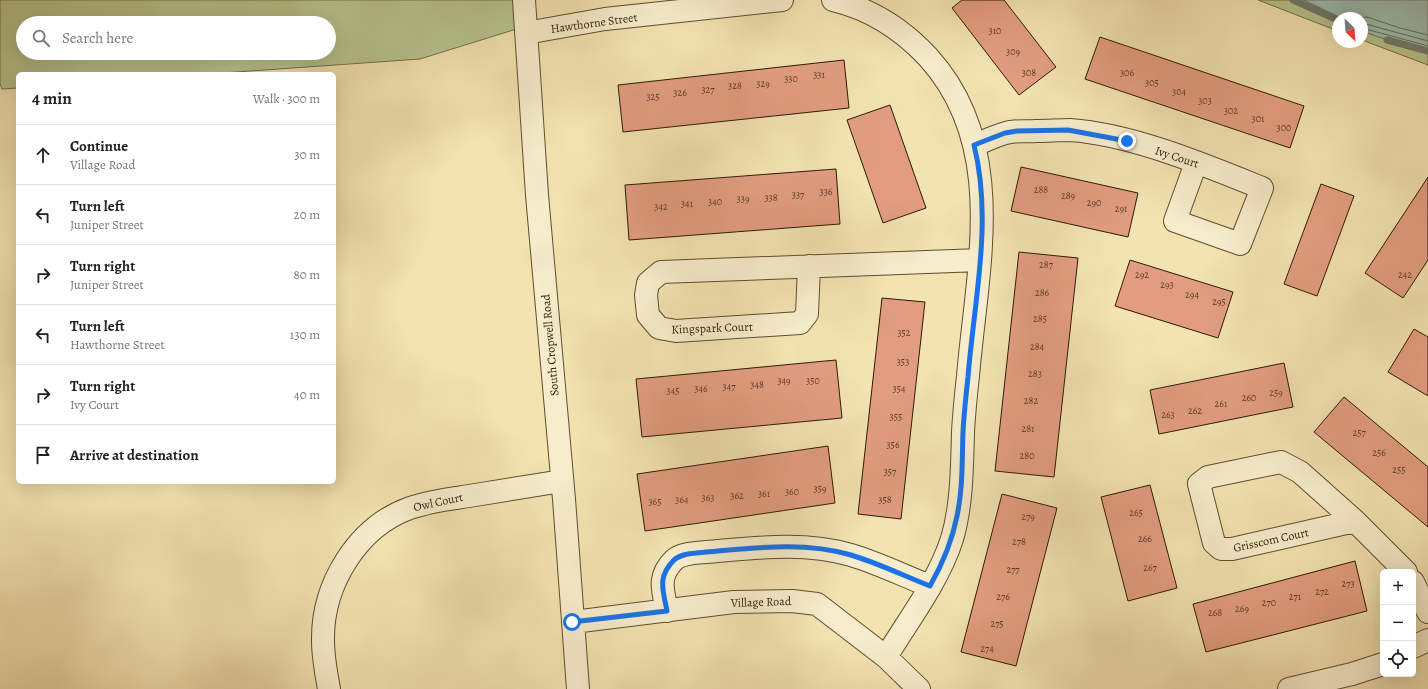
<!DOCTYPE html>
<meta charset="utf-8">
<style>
:root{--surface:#fff;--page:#f6f6f6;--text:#222;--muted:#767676;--line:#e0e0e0}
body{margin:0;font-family:Alegreya,serif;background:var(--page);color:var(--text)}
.controls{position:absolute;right:12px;bottom:12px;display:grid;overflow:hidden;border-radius:6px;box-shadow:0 4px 16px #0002}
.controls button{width:36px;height:36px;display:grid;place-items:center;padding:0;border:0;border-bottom:1px solid var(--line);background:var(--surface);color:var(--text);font:20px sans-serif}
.compass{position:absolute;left:1332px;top:12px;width:36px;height:36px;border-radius:50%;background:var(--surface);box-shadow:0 4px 16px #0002;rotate:155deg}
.stop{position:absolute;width:12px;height:12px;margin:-9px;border:3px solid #1a73e8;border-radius:50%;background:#fff}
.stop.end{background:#1a73e8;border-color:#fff;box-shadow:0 1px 4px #0008}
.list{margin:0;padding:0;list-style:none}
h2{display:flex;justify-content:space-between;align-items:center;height:52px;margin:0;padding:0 16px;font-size:17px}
h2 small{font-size:13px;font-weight:400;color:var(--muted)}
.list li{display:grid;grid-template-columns:26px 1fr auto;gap:12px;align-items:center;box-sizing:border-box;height:60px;padding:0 16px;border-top:1px solid var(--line)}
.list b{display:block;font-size:15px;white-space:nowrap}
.list p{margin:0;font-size:13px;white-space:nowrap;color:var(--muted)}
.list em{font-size:13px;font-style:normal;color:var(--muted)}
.icon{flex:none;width:22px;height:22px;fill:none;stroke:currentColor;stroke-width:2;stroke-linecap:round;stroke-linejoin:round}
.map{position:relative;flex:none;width:1428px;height:689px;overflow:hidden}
.search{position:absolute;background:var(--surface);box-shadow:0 4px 16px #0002;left:16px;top:16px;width:320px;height:44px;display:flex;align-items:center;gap:10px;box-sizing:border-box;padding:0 14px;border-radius:22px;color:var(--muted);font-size:15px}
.panel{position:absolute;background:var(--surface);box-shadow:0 4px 16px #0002;left:16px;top:72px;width:320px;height:412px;border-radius:6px}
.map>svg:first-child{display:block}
.green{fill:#b7c48e;stroke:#746e49;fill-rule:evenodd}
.water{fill:#9cbdb2;stroke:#717b6c}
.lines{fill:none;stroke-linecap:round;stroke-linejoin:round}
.shore{stroke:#666b5b;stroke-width:1}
.stream{stroke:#717b6c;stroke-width:7}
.building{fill:#e29d80;stroke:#301904}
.minor-casing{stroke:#604c2f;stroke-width:24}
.minor{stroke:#f7edcc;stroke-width:22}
.route{stroke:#1a73e8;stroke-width:5}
.labels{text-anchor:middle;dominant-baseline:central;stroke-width:3;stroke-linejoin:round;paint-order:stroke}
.number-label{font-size:10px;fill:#5c3a23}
.street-label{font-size:12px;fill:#301904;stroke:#f7edcc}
</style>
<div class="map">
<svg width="1428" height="689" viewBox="0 0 1428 689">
<rect width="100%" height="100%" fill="#f2e3b0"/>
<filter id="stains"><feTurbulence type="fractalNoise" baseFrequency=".005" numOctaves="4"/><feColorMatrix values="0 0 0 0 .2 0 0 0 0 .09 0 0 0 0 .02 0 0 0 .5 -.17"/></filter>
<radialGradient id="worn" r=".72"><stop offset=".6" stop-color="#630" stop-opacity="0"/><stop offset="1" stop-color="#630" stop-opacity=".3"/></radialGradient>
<path class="green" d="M 0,0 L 521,0 L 523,27 L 420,59 L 208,74 L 18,74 L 18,88 L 2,89 L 0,84 ZM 23,23 L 329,23 L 329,53 L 23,53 Z
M 1258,0 L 1293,0 L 1338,20 L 1338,31 Z
M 1362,31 L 1396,43 L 1428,51 L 1428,65 L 1362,40 Z"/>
<path class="water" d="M 1293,0 L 1428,0 L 1428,51 L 1396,43 L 1362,31 L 1362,18 L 1338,18 L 1338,20 Z"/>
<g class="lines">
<path class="shore" d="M 1304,0 L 1341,18
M 1356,18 L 1367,17 L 1400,28 L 1428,35
M 1362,23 L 1428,41
M 1362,28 L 1428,46"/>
<path class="stream" d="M 1293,0 L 1338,20
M 1387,40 L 1428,51"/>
</g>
<path class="building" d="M 962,0 L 1004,0 L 1056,67 L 1019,95 L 952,8 Z
M 1100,37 L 1304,106 L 1290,148 L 1085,79 Z
M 844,60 L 849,108 L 623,132 L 618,85 Z
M 890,105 L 926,208 L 883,223 L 847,120 Z
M 1021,167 L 1138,193 L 1128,237 L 1011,211 Z
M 836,169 L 840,224 L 629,240 L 625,185 Z
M 1428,177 L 1428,260 L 1403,298 L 1365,273 Z
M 1321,184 L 1354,196 L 1317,296 L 1284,284 Z
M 1019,252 L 1078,258 L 1054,477 L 995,471 Z
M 1130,260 L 1233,292 L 1218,338 L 1115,306 Z
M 882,298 L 925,302 L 901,519 L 858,514 Z
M 1414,329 L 1428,337 L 1428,396 L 1388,372 Z
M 836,360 L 842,418 L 642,437 L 636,379 Z
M 1284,363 L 1293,407 L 1159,434 L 1150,390 Z
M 1344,397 L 1428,467 L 1428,527 L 1314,432 Z
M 828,446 L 835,503 L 645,531 L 637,474 Z
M 1150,485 L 1177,588 L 1128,601 L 1101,497 Z
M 1002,494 L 1057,508 L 1016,666 L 961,652 Z
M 1355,561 L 1367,611 L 1206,652 L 1193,604 Z"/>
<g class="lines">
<g class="minor-casing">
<path id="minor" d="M 524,0 L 537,195 L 564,499 L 578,689
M 833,0 C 871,9 901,28 928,57 C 1009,146 977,268 968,376 C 966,394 964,413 963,432 C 962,467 962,505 952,539 C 938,582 909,619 886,657
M 526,33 L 605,19 L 782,0
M 974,145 C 985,141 995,136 1006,133 C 1016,130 1026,132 1036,131 C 1047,131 1059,130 1070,130 C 1131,134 1205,165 1262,188 L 1240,244 L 1175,221 L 1196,163
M 809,266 L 807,314 L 800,323 L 676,331 L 659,328 L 648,315 L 646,295 L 648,283 L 661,272 L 980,260
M 1355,521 L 1232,549 L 1221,549 L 1214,543 L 1199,484 L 1208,477 L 1281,462 L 1300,472 L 1355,521 L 1406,572
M 1413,582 L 1428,612
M 667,611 C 663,590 657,577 674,560 C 682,553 696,553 706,552 C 754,548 804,541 851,555 C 878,563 904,576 930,586
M 573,622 L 734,602 L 792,601 L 817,604 L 886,657 L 919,689
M 1413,647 L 1428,640
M 329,689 C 326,673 323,657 323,641 C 322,585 357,527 410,508 C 430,501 449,499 469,496 C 500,491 531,486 562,481
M 1289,689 L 1352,674 L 1383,664"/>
</g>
<use href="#minor" class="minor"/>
</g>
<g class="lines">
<path class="route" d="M 572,622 L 667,611 C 663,590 657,577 674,560 C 682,553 696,553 706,552 C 754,548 804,541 851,555 C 878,563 904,576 930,586 C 943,563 952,542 957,516 C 963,488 962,460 963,432 C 964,413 966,395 968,377 C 974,301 993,221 974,145 L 1005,133 L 1017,131 L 1068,130 L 1127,141"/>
</g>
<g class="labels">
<g class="number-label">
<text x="995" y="30">310</text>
<text x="1013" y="51">309</text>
<text x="1029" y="72">308</text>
<text x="1127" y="72">306</text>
<text x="819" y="74">331</text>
<text x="791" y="78">330</text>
<text x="1152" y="82">305</text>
<text x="763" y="83">329</text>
<text x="735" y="85">328</text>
<text x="708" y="89">327</text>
<text x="1179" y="91">304</text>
<text x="680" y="92">326</text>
<text x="653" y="96">325</text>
<text x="1205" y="100">303</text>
<text x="1231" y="110">302</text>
<text x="1258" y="118">301</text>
<text x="1284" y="127">300</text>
<text x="1041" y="189">288</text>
<text x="826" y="191">336</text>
<text x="798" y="194">337</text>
<text x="1068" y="195">289</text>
<text x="771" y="197">338</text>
<text x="743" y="198">339</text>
<text x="715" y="201">340</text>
<text x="1094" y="202">290</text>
<text x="687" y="203">341</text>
<text x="661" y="206">342</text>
<text x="1121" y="208">291</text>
<text x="1046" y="264">287</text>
<text x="1142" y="274">292</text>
<text x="1405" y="274">242</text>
<text x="1167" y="284">293</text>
<text x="1042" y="292">286</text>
<text x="1192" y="294">294</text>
<text x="1219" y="301">295</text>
<text x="1040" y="318">285</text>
<text x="904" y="332">352</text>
<text x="1037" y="346">284</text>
<text x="903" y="361">353</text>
<text x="1035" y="373">283</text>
<text x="784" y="380">349</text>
<text x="813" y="380">350</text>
<text x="757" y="384">348</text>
<text x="729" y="386">347</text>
<text x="701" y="388">346</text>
<text x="899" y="388">354</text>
<text x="673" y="390">345</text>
<text x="1276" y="392">259</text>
<text x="1249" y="397">260</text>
<text x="1031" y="400">282</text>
<text x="1221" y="403">261</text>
<text x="1195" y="410">262</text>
<text x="1168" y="414">263</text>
<text x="896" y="416">355</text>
<text x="1028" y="428">281</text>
<text x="1359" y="432">257</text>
<text x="893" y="444">356</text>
<text x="1379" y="452">256</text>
<text x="1027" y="455">280</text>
<text x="1399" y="469">255</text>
<text x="890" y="471">357</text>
<text x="820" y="488">359</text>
<text x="792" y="491">360</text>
<text x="764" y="493">361</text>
<text x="737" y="495">362</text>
<text x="708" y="497">363</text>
<text x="682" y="499">364</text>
<text x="885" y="499">358</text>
<text x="655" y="501">365</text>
<text x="1136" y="512">265</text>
<text x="1028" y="516">279</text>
<text x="1145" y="538">266</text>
<text x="1019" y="541">278</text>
<text x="1150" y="567">267</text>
<text x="1013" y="569">277</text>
<text x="1348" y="583">273</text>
<text x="1322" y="591">272</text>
<text x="1003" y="596">276</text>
<text x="1295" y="596">271</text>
<text x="1269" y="602">270</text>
<text x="1242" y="608">269</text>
<text x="1215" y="612">268</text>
<text x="997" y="623">275</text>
<text x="987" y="648">274</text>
</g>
<g class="street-label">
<text transform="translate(594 23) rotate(-8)">Hawthorne Street</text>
<text transform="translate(1177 157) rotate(18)">Ivy Court</text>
<text transform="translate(712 328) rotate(-2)">Kingspark Court</text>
<text transform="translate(550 345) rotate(-95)">South Cropwell Road</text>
<text transform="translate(438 502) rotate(-12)">Owl Court</text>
<text transform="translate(1271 540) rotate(-12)">Grisscom Court</text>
<text transform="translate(761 602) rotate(-2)">Village Road</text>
</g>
</g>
<rect width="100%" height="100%" filter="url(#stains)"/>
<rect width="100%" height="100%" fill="url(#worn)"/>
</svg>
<div class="controls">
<button>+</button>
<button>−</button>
<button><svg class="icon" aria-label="locate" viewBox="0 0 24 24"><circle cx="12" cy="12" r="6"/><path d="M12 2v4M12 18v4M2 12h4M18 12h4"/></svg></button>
</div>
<svg class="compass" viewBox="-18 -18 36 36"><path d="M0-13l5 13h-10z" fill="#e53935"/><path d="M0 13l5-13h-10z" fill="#767676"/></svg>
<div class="stop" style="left:572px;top:622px"></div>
<div class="stop end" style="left:1127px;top:141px"></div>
<div class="search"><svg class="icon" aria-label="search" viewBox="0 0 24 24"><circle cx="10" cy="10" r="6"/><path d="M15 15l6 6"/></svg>Search here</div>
<section class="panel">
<h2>4 min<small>Walk · 300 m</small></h2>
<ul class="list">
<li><svg class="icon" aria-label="ahead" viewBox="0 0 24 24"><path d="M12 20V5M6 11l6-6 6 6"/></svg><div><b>Continue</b><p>Village Road</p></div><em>30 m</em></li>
<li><svg class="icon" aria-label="left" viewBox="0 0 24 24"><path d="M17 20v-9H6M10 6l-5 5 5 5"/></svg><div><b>Turn left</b><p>Juniper Street</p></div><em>20 m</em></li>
<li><svg class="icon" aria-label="right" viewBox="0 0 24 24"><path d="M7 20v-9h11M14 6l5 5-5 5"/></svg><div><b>Turn right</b><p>Juniper Street</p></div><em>80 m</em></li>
<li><svg class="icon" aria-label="left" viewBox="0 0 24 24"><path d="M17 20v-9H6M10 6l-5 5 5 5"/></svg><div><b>Turn left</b><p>Hawthorne Street</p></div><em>130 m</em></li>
<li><svg class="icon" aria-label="right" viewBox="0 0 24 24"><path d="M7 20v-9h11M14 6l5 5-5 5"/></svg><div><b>Turn right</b><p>Ivy Court</p></div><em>40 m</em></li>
<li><svg class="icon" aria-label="arrive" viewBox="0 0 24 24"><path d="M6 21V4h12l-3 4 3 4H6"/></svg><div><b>Arrive at destination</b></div></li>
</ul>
</section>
</div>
